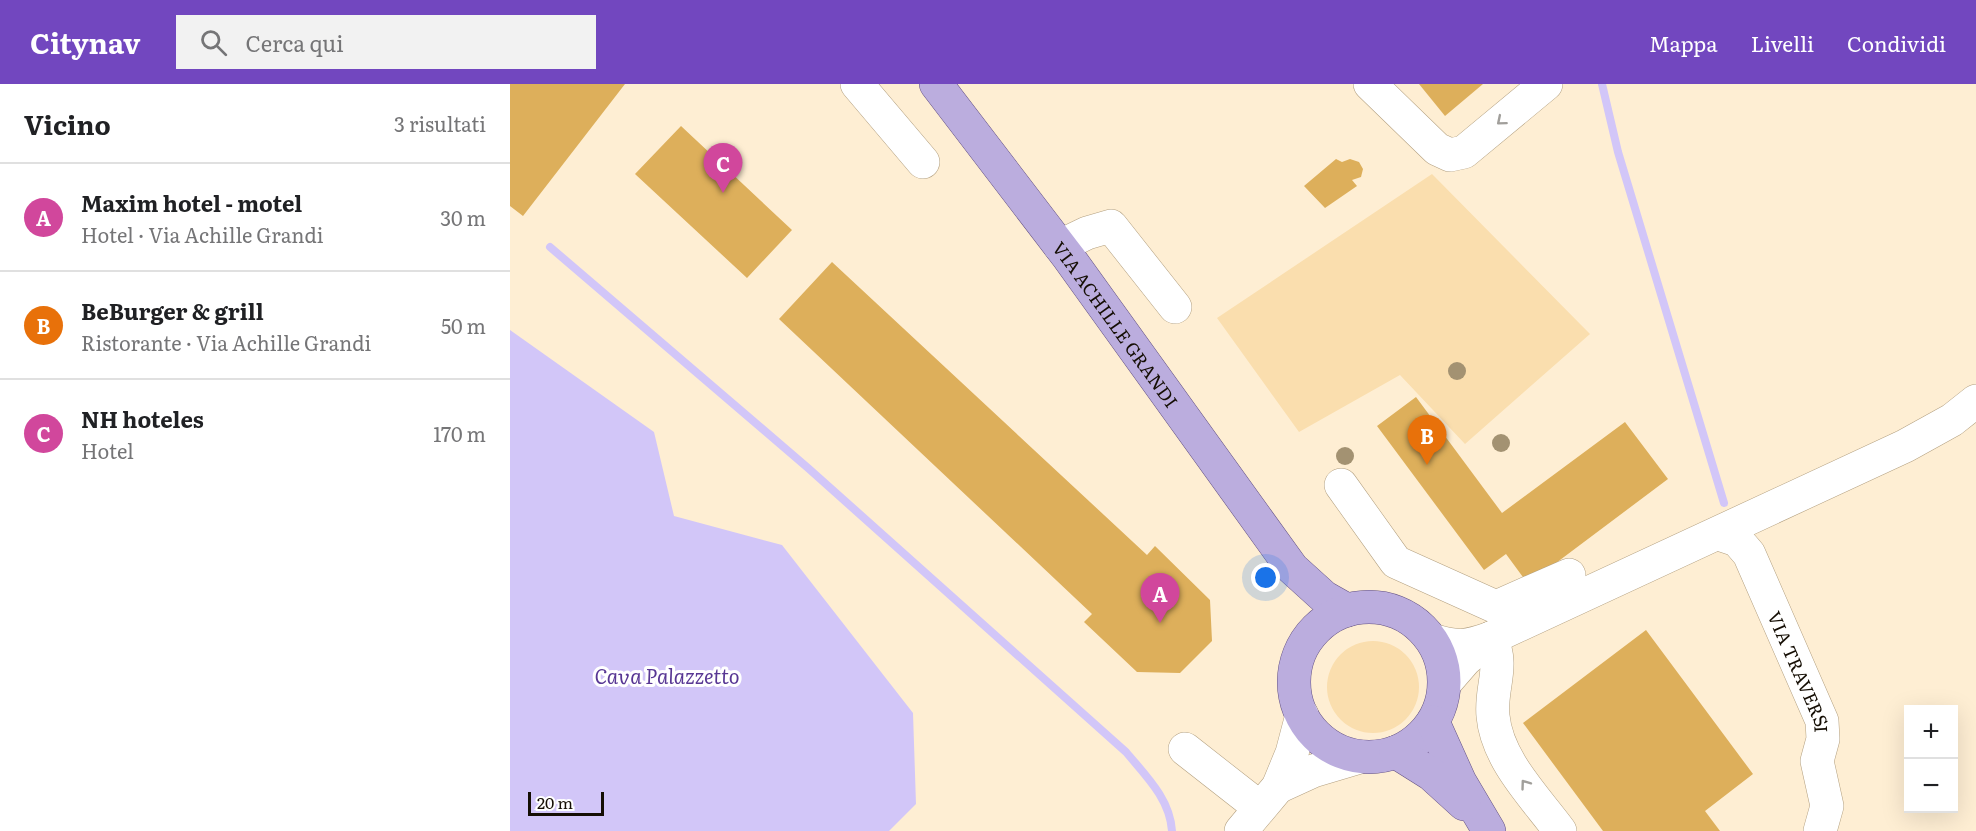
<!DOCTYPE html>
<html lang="it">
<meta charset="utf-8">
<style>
:root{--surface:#fff;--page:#f2f2f2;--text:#202124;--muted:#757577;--line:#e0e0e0;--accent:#7247bf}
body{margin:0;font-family:Literata,serif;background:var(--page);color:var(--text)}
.controls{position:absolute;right:18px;bottom:18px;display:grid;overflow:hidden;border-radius:0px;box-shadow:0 6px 24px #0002}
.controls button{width:54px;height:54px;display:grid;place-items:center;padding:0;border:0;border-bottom:2px solid var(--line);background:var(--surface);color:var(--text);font:30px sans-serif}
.scale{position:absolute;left:18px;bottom:15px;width:76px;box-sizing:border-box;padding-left:6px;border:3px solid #150e04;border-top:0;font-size:16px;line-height:21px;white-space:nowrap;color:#150e04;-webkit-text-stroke:4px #fff;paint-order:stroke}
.you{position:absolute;left:756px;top:494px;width:21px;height:21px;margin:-15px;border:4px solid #fff;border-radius:50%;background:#1a73e8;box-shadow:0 0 0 9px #1a73e833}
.badge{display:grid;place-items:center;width:39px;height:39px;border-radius:50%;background:var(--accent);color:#fff;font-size:20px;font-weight:700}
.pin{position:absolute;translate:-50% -50px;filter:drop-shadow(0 2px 3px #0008)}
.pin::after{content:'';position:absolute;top:32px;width:21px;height:18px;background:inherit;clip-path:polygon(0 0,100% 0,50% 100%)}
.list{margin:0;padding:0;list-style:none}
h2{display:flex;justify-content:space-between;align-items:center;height:78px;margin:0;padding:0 24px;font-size:26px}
h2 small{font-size:20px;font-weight:400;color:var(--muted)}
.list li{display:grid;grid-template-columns:39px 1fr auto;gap:18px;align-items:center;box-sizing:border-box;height:108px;padding:0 24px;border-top:2px solid var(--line)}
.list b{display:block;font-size:22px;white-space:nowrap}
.list p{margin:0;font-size:20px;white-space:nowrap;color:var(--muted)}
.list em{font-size:20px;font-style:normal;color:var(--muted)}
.icon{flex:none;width:33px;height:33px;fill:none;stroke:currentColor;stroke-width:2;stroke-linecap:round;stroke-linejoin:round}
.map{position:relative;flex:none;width:1466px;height:747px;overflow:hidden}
header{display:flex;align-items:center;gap:36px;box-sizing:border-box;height:84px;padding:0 30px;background:var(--accent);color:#fff}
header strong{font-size:28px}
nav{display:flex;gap:33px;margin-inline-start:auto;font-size:21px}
.search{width:420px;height:54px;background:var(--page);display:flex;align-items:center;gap:15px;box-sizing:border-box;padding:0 21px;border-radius:0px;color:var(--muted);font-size:22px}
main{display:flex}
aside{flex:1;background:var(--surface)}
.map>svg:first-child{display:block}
.green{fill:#fadeae}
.water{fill:#d2c6f8}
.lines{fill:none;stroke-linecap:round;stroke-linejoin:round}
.stream{stroke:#d2c6f8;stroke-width:8}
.building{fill:#ddaf5b}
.minor-casing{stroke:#b3a080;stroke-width:34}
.major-casing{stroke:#645283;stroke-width:34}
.minor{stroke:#fff;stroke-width:33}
.major{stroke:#bbadde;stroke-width:33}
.tree{fill:#a39272}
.oneway{stroke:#a19f9b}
.labels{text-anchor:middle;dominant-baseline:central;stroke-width:6;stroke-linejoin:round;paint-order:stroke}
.street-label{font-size:18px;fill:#150e04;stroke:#fff}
.water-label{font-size:20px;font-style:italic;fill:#583794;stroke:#fff}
</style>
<header>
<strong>Citynav</strong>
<div class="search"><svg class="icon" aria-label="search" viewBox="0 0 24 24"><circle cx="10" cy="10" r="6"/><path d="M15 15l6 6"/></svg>Cerca qui</div>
<nav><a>Mappa</a><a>Livelli</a><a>Condividi</a></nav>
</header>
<main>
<aside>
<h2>Vicino<small>3 risultati</small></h2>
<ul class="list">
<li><span class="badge" style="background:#d1479c">A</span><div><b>Maxim hotel - motel</b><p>Hotel · Via Achille Grandi</p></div><em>30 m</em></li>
<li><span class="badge" style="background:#e8710a">B</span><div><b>BeBurger &amp; grill</b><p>Ristorante · Via Achille Grandi</p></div><em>50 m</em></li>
<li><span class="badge" style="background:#d1479c">C</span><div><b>NH hoteles</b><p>Hotel</p></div><em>170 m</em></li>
</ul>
</aside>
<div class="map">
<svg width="1466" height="747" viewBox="0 0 1466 747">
<rect width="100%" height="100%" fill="#feeed3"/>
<path class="green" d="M 922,90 L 1080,250 L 955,360 L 890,291 L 789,348 L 707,234 Z
M817 603a46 46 0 1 1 92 0a46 46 0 1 1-92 0Z"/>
<path class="water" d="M 0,246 L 144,348 L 164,432 L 272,461 L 403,629 L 406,720 L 379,747 L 0,747 Z"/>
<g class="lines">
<path class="stream" d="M 1092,0 L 1108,68 L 1214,419
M 40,163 L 298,384 L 616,668 C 636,692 660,715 662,747"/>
</g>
<path class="building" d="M 0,0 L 115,0 L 13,132 L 0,122 Z
M 909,0 L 973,0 L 935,32 Z
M 171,42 L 282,146 L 237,194 L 125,90 Z
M 826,75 L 832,78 L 840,75 L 849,78 L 853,85 L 851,93 L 842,96 L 847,102 L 815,124 L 794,102 Z
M 322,178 L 637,471 L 645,462 L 700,516 L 702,557 L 670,589 L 627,588 L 574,538 L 582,530 L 269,235 Z
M 906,313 L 992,429 L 1115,338 L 1158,395 L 1018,500 L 996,470 L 974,486 L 867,342 Z
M 1136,546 L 1243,690 L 1195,727 L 1210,747 L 1093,747 L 1013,639 Z"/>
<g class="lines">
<g class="minor-casing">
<g id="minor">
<path d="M 347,0 L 413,78"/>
<path d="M 860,0 L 927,65 L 940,71 L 954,68 L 1036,0"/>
<path d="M 550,162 L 577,149 L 601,142 L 665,223"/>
<path d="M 831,401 L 886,478 L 986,523 L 1059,491"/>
<path id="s1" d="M 1209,450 L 1227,456 L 1239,470 L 1312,637 L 1313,655 L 1307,677 L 1317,722 L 1310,747"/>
<path d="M 981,554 C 995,583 980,603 983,632 C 987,676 1025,713 1050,747"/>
<path d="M 922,556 C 947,564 956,563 981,554 L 1395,362 L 1442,336 L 1466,317"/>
<path d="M 935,599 L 955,576 L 981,554"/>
<path d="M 675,665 L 749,723"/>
<path d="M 768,703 L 803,687 L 850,673"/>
<path d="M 731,747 L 768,703 L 782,669 L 792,631"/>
</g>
</g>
<g class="major-casing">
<g id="major">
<path id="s2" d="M 426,0 L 559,174 L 782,484 L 814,513 L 837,526"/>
<circle cx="859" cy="598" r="75"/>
<path d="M 923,638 L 950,698 L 979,747"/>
<path d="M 886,668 L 921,690 L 954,720"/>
</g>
</g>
<use href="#minor" class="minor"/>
<use href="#major" class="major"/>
</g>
<g class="tree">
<circle cx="947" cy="287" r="9"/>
<circle cx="991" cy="359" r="9"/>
<circle cx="835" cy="372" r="9"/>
</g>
<defs><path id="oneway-chevron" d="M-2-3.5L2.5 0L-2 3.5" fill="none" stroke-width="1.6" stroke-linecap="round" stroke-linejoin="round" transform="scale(1.5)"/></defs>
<g class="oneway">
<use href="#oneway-chevron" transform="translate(991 37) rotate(140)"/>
<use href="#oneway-chevron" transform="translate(1015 700) rotate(-126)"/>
</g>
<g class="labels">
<g class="street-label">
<text stroke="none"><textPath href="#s2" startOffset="300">VIA ACHILLE GRANDI</textPath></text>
<text stroke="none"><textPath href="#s1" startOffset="166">VIA TRAVERSI</textPath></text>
</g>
<g class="water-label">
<text x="157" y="591">Cava Palazzetto</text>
</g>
</g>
</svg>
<div class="controls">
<button>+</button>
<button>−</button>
</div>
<div class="scale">20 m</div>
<div class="you"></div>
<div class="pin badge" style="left:650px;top:539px;background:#d1479c">A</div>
<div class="pin badge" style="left:917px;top:381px;background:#e8710a">B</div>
<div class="pin badge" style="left:213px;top:109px;background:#d1479c">C</div>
</div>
</main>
